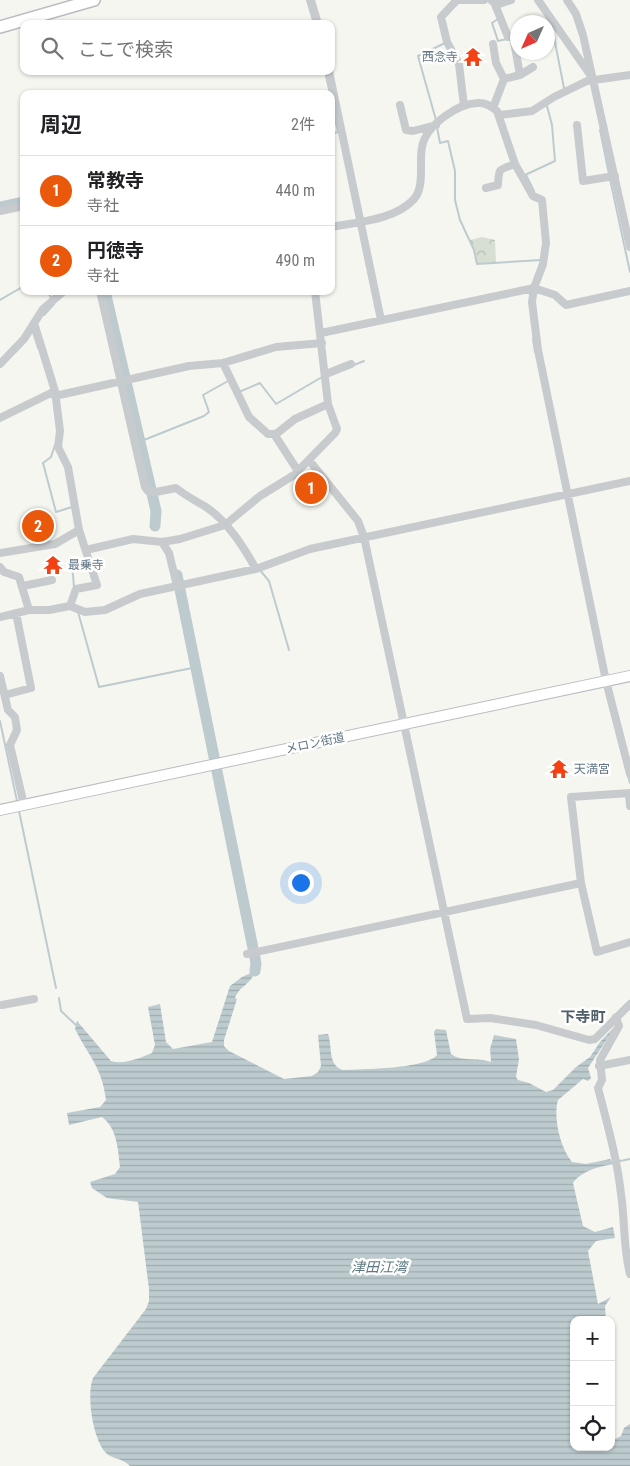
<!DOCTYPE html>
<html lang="ja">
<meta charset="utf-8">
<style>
:root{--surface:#fff;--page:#f6f6f6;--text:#202124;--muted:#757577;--line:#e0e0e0;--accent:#ea580c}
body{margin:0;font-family:"Roboto Condensed","Noto Sans JP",sans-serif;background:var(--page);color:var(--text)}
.controls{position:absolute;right:15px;bottom:15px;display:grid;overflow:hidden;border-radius:10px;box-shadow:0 1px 4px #0004}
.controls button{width:45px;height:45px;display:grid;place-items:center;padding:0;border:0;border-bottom:1px solid var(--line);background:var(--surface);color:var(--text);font:25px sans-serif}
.compass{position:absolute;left:510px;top:15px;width:45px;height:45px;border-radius:50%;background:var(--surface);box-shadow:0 1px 4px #0004;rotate:225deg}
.you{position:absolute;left:300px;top:882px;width:18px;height:18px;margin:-12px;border:4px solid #fff;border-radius:50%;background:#1a73e8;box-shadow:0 0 0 8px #1a73e833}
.badge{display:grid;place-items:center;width:32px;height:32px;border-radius:50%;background:var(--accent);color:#fff;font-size:16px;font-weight:700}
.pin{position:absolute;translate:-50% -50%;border:2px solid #fff;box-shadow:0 1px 5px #0006}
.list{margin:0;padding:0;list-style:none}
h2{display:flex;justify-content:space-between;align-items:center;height:65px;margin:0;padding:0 20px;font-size:21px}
h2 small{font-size:16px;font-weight:400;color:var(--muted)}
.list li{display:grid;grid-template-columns:32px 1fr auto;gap:15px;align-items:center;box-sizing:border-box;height:70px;padding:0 20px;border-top:1px solid var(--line)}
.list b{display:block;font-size:19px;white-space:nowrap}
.list p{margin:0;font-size:16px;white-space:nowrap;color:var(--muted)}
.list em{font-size:16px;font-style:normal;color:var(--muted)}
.icon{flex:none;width:28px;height:28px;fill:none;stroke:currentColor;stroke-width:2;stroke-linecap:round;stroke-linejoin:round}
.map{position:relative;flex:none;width:630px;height:1466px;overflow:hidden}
.search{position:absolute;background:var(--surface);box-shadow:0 1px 4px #0004;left:20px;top:20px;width:315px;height:55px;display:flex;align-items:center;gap:12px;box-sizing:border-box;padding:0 18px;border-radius:10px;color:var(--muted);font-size:19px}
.panel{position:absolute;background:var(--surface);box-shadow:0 1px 4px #0004;left:20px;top:90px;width:315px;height:205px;border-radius:10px}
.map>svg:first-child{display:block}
.forest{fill:url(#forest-crowns)}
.water{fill:url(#water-rules)}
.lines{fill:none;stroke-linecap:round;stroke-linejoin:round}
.stream{stroke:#bdcbcf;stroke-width:2}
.river{stroke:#bdcbcf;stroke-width:11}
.secondary-casing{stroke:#b7bdc1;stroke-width:12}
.primary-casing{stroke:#b8bcc0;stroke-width:14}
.street{stroke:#c8cbce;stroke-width:8}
.secondary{stroke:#fff;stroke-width:10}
.primary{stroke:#fff;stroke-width:11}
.labels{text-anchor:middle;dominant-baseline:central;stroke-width:5;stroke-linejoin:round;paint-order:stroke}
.poi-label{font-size:12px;fill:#627786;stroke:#fff;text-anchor:start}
.street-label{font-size:12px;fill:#627786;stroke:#fff}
.water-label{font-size:14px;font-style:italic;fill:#5d7a83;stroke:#fff}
.quarter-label{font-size:15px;font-weight:bold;fill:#505f6a;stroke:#fff}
</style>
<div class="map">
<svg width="630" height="1466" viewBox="0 0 630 1466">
<defs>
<pattern id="forest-crowns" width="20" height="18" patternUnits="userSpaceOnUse" patternTransform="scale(1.25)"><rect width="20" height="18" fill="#d7ded2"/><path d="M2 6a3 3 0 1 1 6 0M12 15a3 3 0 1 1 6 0" fill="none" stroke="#b2b9b0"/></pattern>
<pattern id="water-rules" width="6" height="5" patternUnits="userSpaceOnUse" patternTransform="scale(1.25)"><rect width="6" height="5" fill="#bdcbcf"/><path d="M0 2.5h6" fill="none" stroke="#9daaae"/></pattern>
</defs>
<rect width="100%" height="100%" fill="#f6f6f1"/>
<path class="forest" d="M 482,237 L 495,240 L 496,263 L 477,263 L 470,240 Z"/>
<path class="water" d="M 255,971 C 251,985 240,985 235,998 L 237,999 L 224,1040 L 224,1046 L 229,1051 L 284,1079 L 312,1076 L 318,1072 L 321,1066 L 318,1035 L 328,1034 C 333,1047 327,1065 343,1070 C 362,1069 426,1069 437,1055 L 434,1032 L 436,1029 L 446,1030 L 451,1054 C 461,1062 477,1057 491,1062 L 490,1049 L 494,1035 L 516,1039 L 519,1059 L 516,1077 L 518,1080 L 529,1083 L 546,1092 L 553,1090 L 576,1067 L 590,1057 L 600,1042 L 617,1024 L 588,1068 L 591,1078 L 588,1081 L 583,1079 L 558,1100 C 553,1117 560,1148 572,1162 L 586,1164 L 610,1159 L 614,1164 C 600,1166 581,1171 573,1183 L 583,1226 L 595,1232 L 613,1227 L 615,1238 L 596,1241 L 588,1251 L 598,1304 L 611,1297 L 605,1306 L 606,1320 L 574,1320 L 574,1447 L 611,1447 L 611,1441 L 621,1436 L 624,1428 L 630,1424 L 630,1466 L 130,1466 C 120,1457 112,1459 106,1453 C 93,1440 86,1395 93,1378 L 146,1309 L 149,1301 L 149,1289 L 138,1202 L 107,1198 L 92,1188 L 90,1182 L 115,1174 L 120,1167 C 118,1149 117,1128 102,1117 L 69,1125 L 67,1113 L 100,1107 L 106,1100 C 102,1067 89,1057 75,1029 L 77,1021 L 111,1061 C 124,1065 140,1058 152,1053 L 155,1045 L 148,1007 L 160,1004 L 166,1042 L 173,1049 L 212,1042 L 230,986 L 242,977 Z"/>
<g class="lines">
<path class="stream" d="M 307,0 L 314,24
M 498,19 L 492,23 L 498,41 L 507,39
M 548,33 L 553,32 L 564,88
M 325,71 L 330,94
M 331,101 L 338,132 L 331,134
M 436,120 L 418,56 L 445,43
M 437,127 L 440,143 L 448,141 L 455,171 L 455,200 L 460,220 L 474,250 L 477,264 L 541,260
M 600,130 L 609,174
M 525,175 L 555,161 L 552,125 L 547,106
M 526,175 L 534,191
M 610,179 L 630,272
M 48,291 L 51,298
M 0,300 L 24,286
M 44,315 L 54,304
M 33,332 L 38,348
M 533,339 L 535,352
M 354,365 L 364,361
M 239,392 L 260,383 L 276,404 L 322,377
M 139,442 L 204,416 L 209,412 L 203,395 L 228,381
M 55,445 L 51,457 L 43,463 L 56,512 L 72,507
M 259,569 L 269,581 L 289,650
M 74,587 L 72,564 L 86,560
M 78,612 L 99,687 L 197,667
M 0,721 L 17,801
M 628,775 L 630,783
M 19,811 L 56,988
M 59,998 L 61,1011 L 77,1026
M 620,1161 L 630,1159"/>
<path class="river" d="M 0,207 L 24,202
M 105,291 L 156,511 L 155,526
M 177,575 L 256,963 L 255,971"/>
<g class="secondary-casing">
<path id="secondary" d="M 0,810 L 630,676"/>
</g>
<g class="primary-casing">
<path id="primary" d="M 0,27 L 94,0"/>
</g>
<path class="street" d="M 311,0 L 318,24
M 538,0 L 591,76
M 567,0 L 576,14 L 583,35 L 630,247
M 492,1 L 499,4 L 511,0
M 493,44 L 496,63 L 504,79
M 329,71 L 381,320
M 520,75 L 533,67
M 400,105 L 406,130 L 413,131 L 436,125
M 464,106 L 459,64 L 447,42 L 441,17 L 457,0 L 484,0
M 493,108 L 504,79 L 520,75 L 513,36 L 508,37 L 494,2
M 500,115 L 532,111 L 554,97 L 587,81 L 630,75
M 577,125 L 583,181 L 615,176
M 486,188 L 498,185 C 499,168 498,170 515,164
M 0,211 L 24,206
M 331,227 C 358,222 395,220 414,199 C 425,187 419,161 422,147 C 426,125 459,102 480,103 C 487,103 492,107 497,111 L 515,164 L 533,196 L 542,200 L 546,243 L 543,264 L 534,288 L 532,302 L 538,350 L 606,681 L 630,774
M 100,291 L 145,487 L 148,491 L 156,492 L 176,488 C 186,496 196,501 206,507 C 228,522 243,546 256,569
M 321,333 L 534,288 L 555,295 L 566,305 L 630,291
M 223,363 L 249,417 L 268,434 L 276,434 L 295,419 L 328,404
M 0,364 L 24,339 L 43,309 L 64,291
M 326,374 L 351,364
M 55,396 L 189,366 L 223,363 L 276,347 L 322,343
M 0,418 L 55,391
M 274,434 L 298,471
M 309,460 L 358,521 L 364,537 L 467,1019 L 490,1018 L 536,1025 L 589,1040 L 595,1039 L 630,1004
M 162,542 L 169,553 L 177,586
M 86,550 L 133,539 L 162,542 L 180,539 L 225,525 L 260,496 L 294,475 L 335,433 L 337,429 L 328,404 L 315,291
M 0,553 L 55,544 L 79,530
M 0,567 L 4,572 L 19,577 L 29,610
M 23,586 L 52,580
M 70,606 L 85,612 L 105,610 L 140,594 L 256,569 L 310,549 L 630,481
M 0,617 L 29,610 L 49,610 L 70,606 L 76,589 L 97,585 L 79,530 L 68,467 L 58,447 L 60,431 L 55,391 L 34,323
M 0,676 L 8,710 L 15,717 L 17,730 L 10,745 L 24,805
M 5,695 L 31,688 L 16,613
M 629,793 L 630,806
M 630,793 L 571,797 L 581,883 L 597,952 L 630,942
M 247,954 L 581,883
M 2,1005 L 34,999
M 616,1017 L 619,1026 L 600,1060 L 602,1080 L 598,1088 C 607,1123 617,1158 621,1194 C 625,1221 623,1247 630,1274
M 599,1066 L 630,1060"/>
<use href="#secondary" class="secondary"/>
<use href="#primary" class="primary"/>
</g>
<defs>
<g id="temple-bare" transform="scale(1.5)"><path d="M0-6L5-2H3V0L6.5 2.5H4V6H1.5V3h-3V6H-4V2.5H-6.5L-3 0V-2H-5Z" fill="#f44113" stroke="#fff" stroke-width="2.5" paint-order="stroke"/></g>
</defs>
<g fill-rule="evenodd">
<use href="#temple-bare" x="473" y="57"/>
<use href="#temple-bare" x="53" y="565"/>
<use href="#temple-bare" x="559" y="769"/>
</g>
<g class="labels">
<g class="poi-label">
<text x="458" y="57" text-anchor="end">西念寺</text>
<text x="68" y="565">最乗寺</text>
<text x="574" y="769">天満宮</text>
</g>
<g class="street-label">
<text transform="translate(315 743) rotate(-12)">メロン街道</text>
</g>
<g class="water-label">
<text x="379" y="1267">津田江湾</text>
</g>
<g class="quarter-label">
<text x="583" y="1017">下寺町</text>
</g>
</g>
</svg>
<div class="controls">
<button>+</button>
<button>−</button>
<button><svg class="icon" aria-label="locate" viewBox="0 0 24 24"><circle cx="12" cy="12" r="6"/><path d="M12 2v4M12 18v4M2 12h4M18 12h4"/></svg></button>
</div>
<svg class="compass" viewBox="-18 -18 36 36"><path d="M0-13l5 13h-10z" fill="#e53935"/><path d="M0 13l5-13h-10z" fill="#757577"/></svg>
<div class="you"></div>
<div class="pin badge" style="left:311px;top:488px">1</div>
<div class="pin badge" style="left:38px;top:526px">2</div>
<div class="search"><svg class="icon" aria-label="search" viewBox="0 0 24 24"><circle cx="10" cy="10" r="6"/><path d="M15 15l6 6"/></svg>ここで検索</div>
<section class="panel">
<h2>周辺<small>2件</small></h2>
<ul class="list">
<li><span class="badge">1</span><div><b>常教寺</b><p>寺社</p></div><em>440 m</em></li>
<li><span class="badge">2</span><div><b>円徳寺</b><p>寺社</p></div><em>490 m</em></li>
</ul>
</section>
</div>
